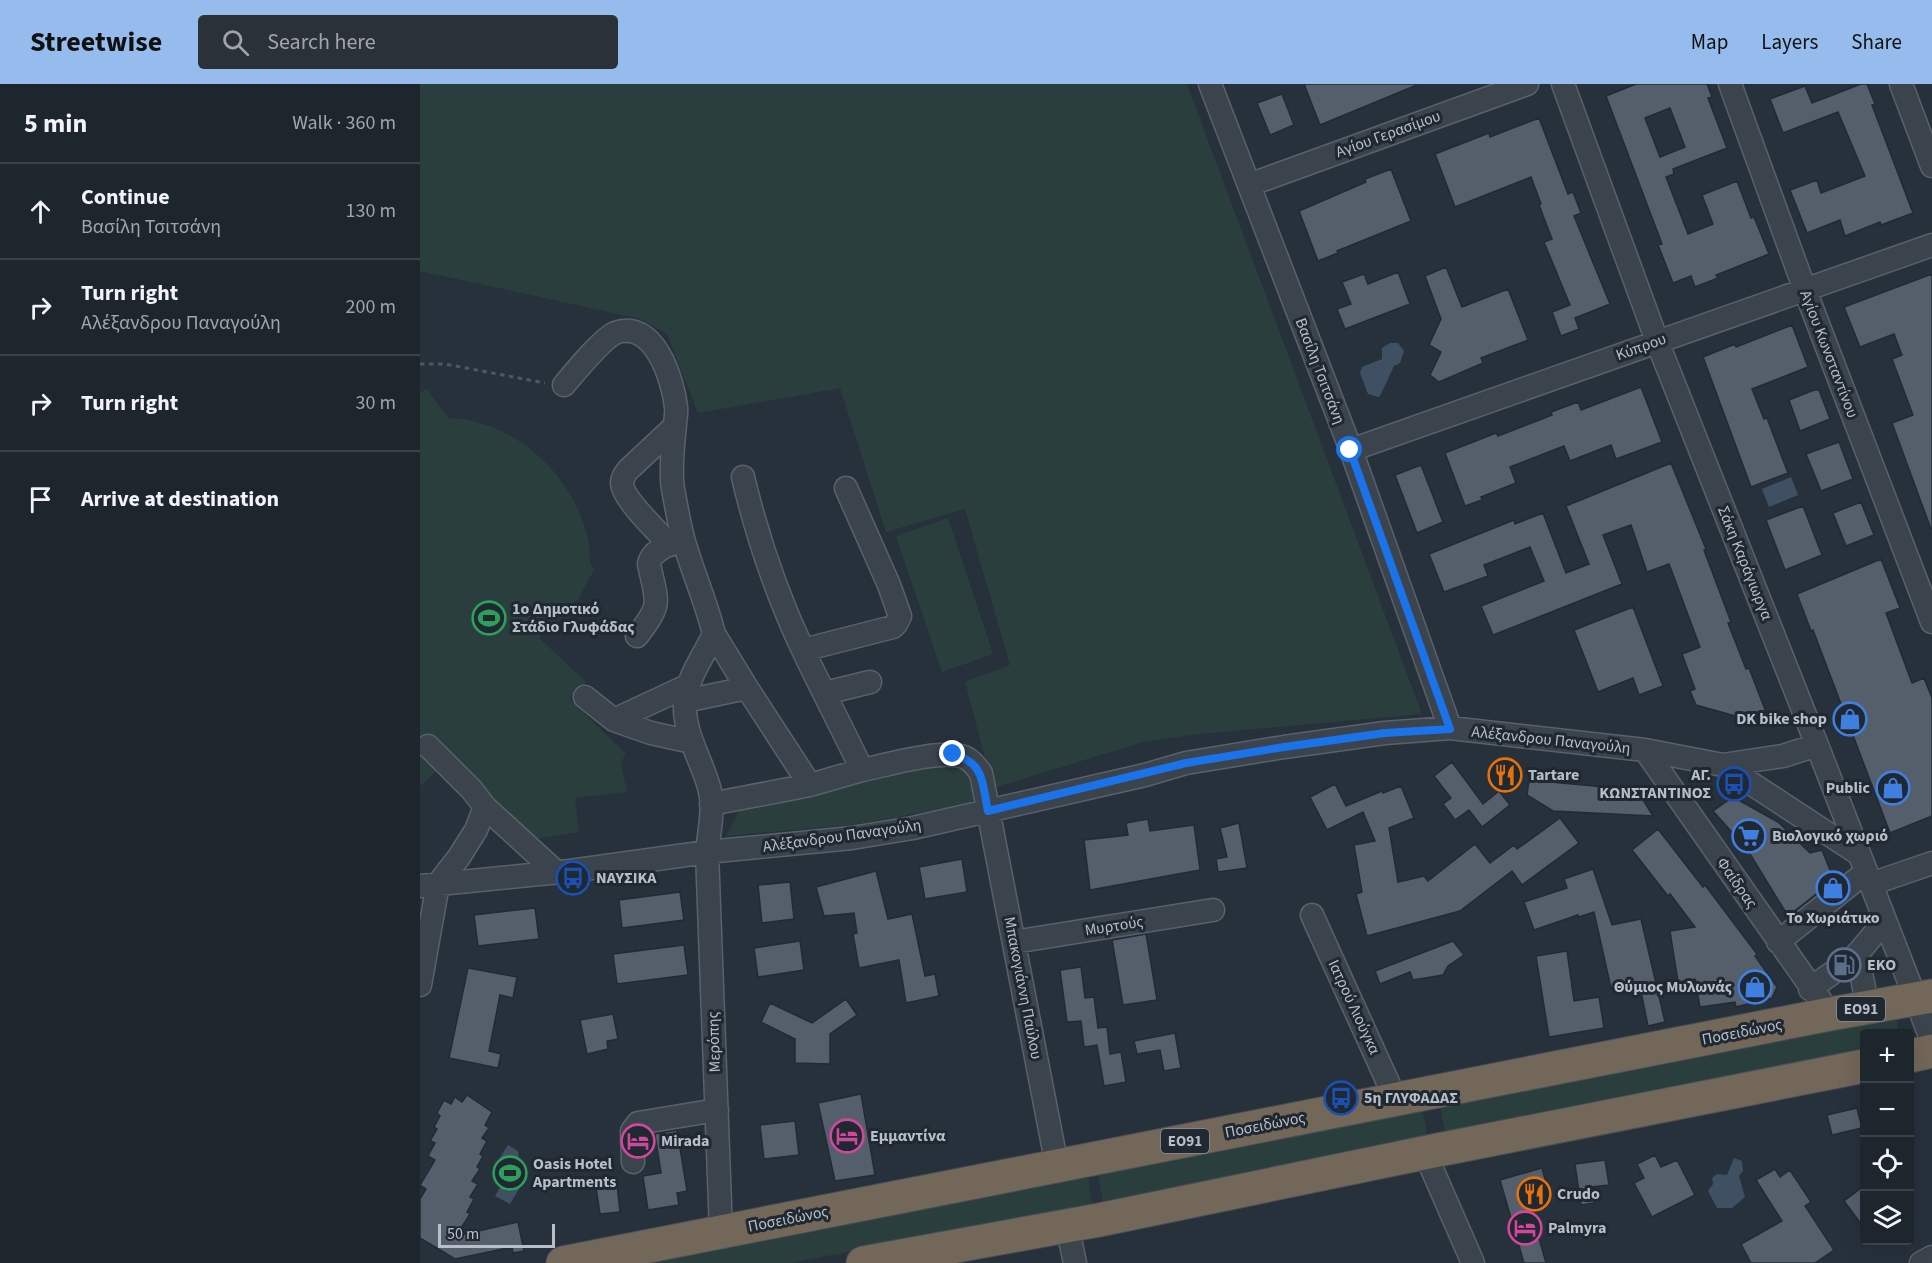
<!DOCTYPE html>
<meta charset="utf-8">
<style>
:root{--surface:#1d252d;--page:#2a3139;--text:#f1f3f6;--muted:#a0a5aa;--line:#3b4249;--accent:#96bbed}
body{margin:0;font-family:"Source Sans 3",sans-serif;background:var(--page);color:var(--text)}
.controls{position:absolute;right:18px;bottom:18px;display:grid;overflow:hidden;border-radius:6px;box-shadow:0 6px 24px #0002}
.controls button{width:54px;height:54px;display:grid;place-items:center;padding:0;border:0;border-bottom:2px solid var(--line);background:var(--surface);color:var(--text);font:30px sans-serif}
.scale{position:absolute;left:18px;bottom:15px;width:117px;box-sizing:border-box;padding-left:6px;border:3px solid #b7bec8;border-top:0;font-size:16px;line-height:21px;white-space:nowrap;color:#b7bec8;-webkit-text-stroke:4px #202832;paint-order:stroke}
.stop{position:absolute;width:18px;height:18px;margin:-14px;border:4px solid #1a73e8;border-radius:50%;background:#fff}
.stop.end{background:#1a73e8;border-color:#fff;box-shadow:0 2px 6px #0008}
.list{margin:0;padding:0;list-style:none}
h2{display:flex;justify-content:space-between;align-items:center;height:78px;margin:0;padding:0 24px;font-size:26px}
h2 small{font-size:20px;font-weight:400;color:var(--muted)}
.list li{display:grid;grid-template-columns:39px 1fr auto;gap:18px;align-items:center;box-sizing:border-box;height:96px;padding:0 24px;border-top:2px solid var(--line)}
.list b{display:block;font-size:22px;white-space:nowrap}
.list p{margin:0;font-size:20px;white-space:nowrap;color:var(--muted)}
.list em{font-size:20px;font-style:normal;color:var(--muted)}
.icon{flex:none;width:33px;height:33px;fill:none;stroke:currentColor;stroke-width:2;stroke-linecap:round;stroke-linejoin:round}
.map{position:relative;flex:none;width:1512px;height:1179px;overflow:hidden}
header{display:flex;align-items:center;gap:36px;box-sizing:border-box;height:84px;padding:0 30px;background:var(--accent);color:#111}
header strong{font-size:28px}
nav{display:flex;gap:33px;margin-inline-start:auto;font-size:21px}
.search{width:420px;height:54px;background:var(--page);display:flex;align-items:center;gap:15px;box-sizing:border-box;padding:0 21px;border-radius:6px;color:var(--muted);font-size:22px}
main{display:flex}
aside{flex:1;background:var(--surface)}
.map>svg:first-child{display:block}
.green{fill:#2a3e3e}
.water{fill:#3f5063}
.building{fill:#555f6c;stroke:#222a34;stroke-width:1.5;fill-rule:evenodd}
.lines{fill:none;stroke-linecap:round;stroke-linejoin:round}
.minor-casing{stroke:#59616b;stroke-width:25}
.highway-casing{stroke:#464e58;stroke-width:35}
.path{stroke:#495b5d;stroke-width:3;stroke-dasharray:4.5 4.5;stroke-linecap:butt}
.minor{stroke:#3b434d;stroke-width:22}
.highway{stroke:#726759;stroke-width:33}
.route{stroke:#1a73e8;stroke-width:8}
.labels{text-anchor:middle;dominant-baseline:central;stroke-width:6;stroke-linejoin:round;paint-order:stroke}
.shield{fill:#202832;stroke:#8a919b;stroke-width:1.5}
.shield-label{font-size:15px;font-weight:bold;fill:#b7bec8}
.street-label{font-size:16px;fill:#b7bec8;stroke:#202832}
.poi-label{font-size:16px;font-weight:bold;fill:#b7bec8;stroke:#202832;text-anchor:start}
</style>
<header>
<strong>Streetwise</strong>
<div class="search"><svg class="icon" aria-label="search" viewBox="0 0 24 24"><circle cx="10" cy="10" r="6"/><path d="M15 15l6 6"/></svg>Search here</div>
<nav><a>Map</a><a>Layers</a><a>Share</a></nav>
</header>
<main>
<aside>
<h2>5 min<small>Walk · 360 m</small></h2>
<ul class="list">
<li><svg class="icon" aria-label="ahead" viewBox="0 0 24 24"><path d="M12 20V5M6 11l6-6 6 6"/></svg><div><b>Continue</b><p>Βασίλη Τσιτσάνη</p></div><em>130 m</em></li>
<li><svg class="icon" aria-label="right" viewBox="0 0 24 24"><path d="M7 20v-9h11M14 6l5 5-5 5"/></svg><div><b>Turn right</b><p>Αλέξανδρου Παναγούλη</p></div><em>200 m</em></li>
<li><svg class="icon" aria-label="right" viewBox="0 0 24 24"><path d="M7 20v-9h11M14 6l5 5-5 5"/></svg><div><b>Turn right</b></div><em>30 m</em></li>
<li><svg class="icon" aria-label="arrive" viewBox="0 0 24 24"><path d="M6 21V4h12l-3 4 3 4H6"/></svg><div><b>Arrive at destination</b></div></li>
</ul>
</aside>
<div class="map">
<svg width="1512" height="1179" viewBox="0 0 1512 1179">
<rect width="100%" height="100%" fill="#27313c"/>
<path class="green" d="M 0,0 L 767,0 L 1002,630 L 779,650 L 723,658 L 573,704 L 545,598 L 590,581 L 545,425 L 466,448 L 420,304 L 278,329 L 247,250 L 221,235 L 0,187 Z
M 6,304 L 28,334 C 89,336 143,381 163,438 C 165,445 168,453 169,460 C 170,471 168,477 174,486 L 158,515 L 119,554 L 166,598 L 149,615 L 206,670 L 201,678 L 207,708 L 155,714 L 159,748 L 108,756 L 21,683 L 0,702 L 0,310 Z
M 528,434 L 573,570 L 522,588 L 476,452 Z
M 544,680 L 554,689 L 557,718 L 439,740 L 306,752 L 320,725 L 439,694 Z
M 1476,934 L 1479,949 L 1444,950 L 1444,967 L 1025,1049 L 1020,1021 Z
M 1002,1025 L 1008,1053 L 683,1118 L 678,1090 Z
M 668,1092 L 672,1120 L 371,1179 L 224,1179 Z"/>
<path class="water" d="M 970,259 L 978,259 L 984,267 L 980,279 L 974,282 L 960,312 L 958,313 L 948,310 L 940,289 L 942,283 L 962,275 L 962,264 Z
M 1371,393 L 1378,411 L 1349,423 L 1342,405 Z
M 88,1061 L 98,1067 L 102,1100 L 90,1120 L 75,1112 L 85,1095 L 84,1092 L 73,1085 Z
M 1314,1074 L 1322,1077 L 1323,1087 L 1319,1092 L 1325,1113 L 1312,1124 L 1297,1124 L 1288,1107 L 1293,1100 L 1292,1094 L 1297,1090 L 1307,1091 Z"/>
<path class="building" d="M 884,0 L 997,0 L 997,1 L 900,41 Z
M 1216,0 L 1287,0 L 1292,13 L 1288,14 L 1307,64 L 1253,85 L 1254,90 L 1246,93 L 1268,150 L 1293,140 L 1282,111 L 1317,97 L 1331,134 L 1334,133 L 1349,170 L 1296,191 L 1298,194 L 1275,203 L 1271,192 L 1253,199 L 1238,161 L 1242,160 L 1186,12 ZM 1250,24 L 1265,63 L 1240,73 L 1225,34 Z
M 1441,0 L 1447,0 L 1455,20 L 1452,21 L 1493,129 L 1461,141 L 1460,138 L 1425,152 L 1420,136 L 1387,149 L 1370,106 L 1397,96 L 1401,109 L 1445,92 L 1418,28 L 1363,49 L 1350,15 L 1385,2 L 1392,19 Z
M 862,10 L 874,41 L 850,51 L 837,19 Z
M 1119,34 L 1148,110 L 1153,108 L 1161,129 L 1154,132 L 1190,220 L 1155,234 L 1159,245 L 1141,252 L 1132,228 L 1150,221 L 1124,158 L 1132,155 L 1119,121 L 1121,120 L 1111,93 L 1035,123 L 1015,70 L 1069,49 L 1070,53 Z
M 971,85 L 991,137 L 917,167 L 918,169 L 898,177 L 879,127 L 946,98 L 945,95 Z
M 1026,183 L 1042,223 L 1088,205 L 1108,256 L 1061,274 L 1063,279 L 1019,298 L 1010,291 L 1021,268 L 1009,261 L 1021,235 L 1005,192 Z
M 978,188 L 990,220 L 925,245 L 917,225 L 931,220 L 922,198 L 944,190 L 948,200 Z
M 1512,190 L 1512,445 L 1511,445 L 1472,339 L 1493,331 L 1472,275 L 1482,271 L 1474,250 L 1440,263 L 1424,223 Z
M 1372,241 L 1388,283 L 1332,305 L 1344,335 L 1347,334 L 1368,389 L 1331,403 L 1283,273 L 1315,260 L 1316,263 Z
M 1221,303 L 1242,358 L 1196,375 L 1191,361 L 1150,377 L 1144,362 L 1090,383 L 1096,399 L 1061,413 L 1062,416 L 1045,422 L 1025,369 L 1076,349 L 1078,352 L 1132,331 L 1131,328 L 1158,318 L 1161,326 Z
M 1394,306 L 1399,306 L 1410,335 L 1380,347 L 1369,316 Z
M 1419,358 L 1433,395 L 1401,407 L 1386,370 Z
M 1251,379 L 1286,465 L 1284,466 L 1311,538 L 1308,539 L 1326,585 L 1329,584 L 1346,628 L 1326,635 L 1276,621 L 1270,607 L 1275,605 L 1262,570 L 1280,563 L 1249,480 L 1227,488 L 1211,441 L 1183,451 L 1202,500 L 1073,551 L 1061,522 L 1124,497 L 1110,463 L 1064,481 L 1068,492 L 1024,508 L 1009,470 L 1094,436 L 1095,440 L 1123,429 L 1146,489 L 1169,480 L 1146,422 Z
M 1001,381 L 1023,438 L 997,449 L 975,391 Z
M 1441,418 L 1454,451 L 1426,462 L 1413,429 Z
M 1383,422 L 1402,471 L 1365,486 L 1346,436 Z
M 1461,475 L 1480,524 L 1466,529 L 1492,599 L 1504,594 L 1512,614 L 1512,732 L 1470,749 L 1393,546 L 1391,547 L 1377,510 Z
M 1213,523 L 1243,602 L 1219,611 L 1213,594 L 1178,608 L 1154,546 Z
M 1032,678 L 1063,720 L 1079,707 L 1090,721 L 1062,743 L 1049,726 L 1035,736 L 1023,720 L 1031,714 L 1014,692 Z
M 1109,696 L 1217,706 L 1233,732 L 1133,727 L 1107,711 Z
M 915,700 L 926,722 L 962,707 L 963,709 L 981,702 L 994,734 L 969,744 L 978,798 L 1004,792 L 1008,797 L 1055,760 L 1070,779 L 1094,761 L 1097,765 L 1140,734 L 1159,759 L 1102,801 L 1092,787 L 1040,827 L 947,852 L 936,810 L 942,808 L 934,761 L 955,757 L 943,728 L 907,746 L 890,713 Z
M 1313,713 L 1358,738 L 1390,769 L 1402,766 L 1414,796 L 1368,832 L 1327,765 L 1293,727 Z
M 728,735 L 730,747 L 774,741 L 780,786 L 670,806 L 664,756 L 708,751 L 706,739 Z
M 819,739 L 827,784 L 798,788 L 796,775 L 807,773 L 800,744 Z
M 1238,745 L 1283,803 L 1285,801 L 1337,870 L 1335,872 L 1357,903 L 1352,914 L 1316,923 L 1315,918 L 1280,923 L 1275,895 L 1258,898 L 1250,847 L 1275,843 L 1250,810 L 1248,812 L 1212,766 Z
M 542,775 L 547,808 L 505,815 L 499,783 Z
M 1173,785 L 1192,841 L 1221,835 L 1245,938 L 1228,942 L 1219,898 L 1191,904 L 1174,828 L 1159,833 L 1158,831 L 1114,846 L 1104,818 L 1147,804 L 1144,795 Z
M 456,787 L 468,835 L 492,830 L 505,892 L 515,890 L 519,912 L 486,919 L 479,876 L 439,884 L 433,850 L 437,849 L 434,829 L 404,832 L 396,803 Z
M 370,798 L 374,835 L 342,839 L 338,801 Z
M 260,808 L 264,836 L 202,844 L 199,816 Z
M 115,824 L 119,855 L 58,862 L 54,831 Z
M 726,850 L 737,916 L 703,921 L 692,856 Z
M 380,857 L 384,886 L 338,893 L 334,864 Z
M 1033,857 L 1044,871 L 1028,882 L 1023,891 L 993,896 L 990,888 L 960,900 L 955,887 Z
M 264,861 L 268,891 L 197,900 L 193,870 Z
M 1147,867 L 1154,917 L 1179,913 L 1184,944 L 1129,953 L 1116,872 Z
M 661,883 L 665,914 L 674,913 L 678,944 L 687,943 L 690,970 L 701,968 L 706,998 L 684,1002 L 677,961 L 664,963 L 661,937 L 647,938 L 640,886 Z
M 48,884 L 97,893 L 93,914 L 80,911 L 69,967 L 81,970 L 78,984 L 29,974 Z
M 426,915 L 437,931 L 410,950 L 410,980 L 375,979 L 375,955 L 341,938 L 350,919 L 392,939 Z
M 193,930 L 198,955 L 187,957 L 188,965 L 167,970 L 160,936 Z
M 755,949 L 761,984 L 744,987 L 740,966 L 717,970 L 714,957 Z
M 441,1010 L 455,1091 L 415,1097 L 398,1019 Z
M 47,1011 L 72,1028 L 65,1041 L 69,1044 L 62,1054 L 67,1057 L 60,1070 L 63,1072 L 57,1083 L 60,1085 L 52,1097 L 58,1100 L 50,1113 L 54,1115 L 47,1128 L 50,1130 L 36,1152 L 98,1138 L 104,1167 L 93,1169 L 92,1163 L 35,1175 L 0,1154 L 0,1115 L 6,1105 L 0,1101 L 15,1076 L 8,1072 L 15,1059 L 10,1057 L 17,1045 L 14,1043 L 20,1032 L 17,1029 L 24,1016 L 31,1020 L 35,1013 L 42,1018 Z
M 1437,1024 L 1442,1044 L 1412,1051 L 1407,1031 Z
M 375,1037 L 379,1071 L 344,1075 L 340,1041 Z
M 257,1046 L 267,1107 L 257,1109 L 259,1121 L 228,1126 L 223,1092 L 241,1089 L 235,1050 Z
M 1235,1071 L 1241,1083 L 1257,1076 L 1275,1111 L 1232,1133 L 1214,1099 L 1224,1094 L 1217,1080 Z
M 1185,1076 L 1189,1101 L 1172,1103 L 1174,1119 L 1161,1121 L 1155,1080 Z
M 1122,1084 L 1127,1102 L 1106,1109 L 1126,1179 L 1104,1179 L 1080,1096 Z
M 1355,1085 L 1360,1093 L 1370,1086 L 1391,1118 L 1385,1122 L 1414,1166 L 1395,1179 L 1331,1179 L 1321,1160 L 1362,1137 L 1336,1096 Z
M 197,1101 L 200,1128 L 180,1130 L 176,1103 Z
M 1444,1102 L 1444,1144 L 1424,1117 Z"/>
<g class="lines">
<g class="minor-casing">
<path id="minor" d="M 790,0 L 931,366 L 1030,644
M 1143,0 L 1237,257 L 1397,661 L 1512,957
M 1310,0 L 1385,206 L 1512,538
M 1481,0 L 1512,82
M 829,101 L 1107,0
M 144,301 C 155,288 182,255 195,249 C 234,234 253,296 256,323 C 257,329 255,335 255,341 C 253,359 250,387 253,405 C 256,421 259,439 263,454 C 272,487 286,517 294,550 C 284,571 267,594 265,618 C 263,648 281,675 289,703 C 295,724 289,747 287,768 L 301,1148
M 931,366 L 1512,161
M 323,393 C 337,452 357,511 383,566 C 402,606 423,646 442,686 C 467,681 521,665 544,673 C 552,676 556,683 561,689 L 637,1082
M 250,461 C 239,449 202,414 202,399 C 202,394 205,390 208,386 L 254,343
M 217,552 C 243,519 237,519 229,480 C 231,466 251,460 263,454
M 383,566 L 473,543 L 476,540 L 480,532 L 469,501 L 426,404
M 327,604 L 390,701
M 405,609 L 450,598
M 165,613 L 194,636 L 231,649 L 272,658
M 265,617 L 327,604 L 294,550
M 194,636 L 269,601
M 1225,666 L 1410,930
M 1303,681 L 1439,770
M 291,720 L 390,701 L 442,686
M 65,723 L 136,788
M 1451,800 L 1512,779
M 0,802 L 150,787 L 287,768 L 432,754 L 493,744 L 725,691 L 766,679 L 864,663 L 965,649 L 1030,644 L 1225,666 L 1303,681 L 1363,672 L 1397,661
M 892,831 L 976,1016
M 594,858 L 793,826
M 1358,858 L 1446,788
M 1437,870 L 1448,923
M 1433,875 L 1465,837
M 0,901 L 18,800 L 39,773 L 56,746 L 65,723 L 52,706 L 8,662
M 1390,905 L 1415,887
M 1005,1069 L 1053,1179
M 213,1078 L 212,1047 L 218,1039 L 297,1026
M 647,1141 L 655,1179
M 1501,1179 L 1512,1173"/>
</g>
<g class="highway-casing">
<path id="highway" d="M 1490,972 L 1512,967
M 143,1179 L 1410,930 L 1512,912
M 443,1179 L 679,1136 L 1018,1066 L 1444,982"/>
</g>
<path class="path" d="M 0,280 L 25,280 L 125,299"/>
<use href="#minor" class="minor"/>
<use href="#highway" class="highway"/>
</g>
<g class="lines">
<path class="route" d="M 533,670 C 565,679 562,699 568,727 L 766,679 L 864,663 L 965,649 L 1030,645 L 930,366"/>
</g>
<defs>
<g id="stadium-ring" transform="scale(1.725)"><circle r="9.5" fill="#202832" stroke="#2e9e5b" stroke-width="1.5"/><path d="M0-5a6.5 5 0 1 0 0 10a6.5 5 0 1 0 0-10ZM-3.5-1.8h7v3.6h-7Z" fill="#2e9e5b"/></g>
<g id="shop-ring" transform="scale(1.725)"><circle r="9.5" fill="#202832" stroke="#3f7fe0" stroke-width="1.5"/><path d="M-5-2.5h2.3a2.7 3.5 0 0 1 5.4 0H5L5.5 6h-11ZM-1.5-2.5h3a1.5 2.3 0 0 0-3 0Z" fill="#3f7fe0"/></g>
<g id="restaurant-ring" transform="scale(1.725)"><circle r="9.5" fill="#202832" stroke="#e8710a" stroke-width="1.5"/><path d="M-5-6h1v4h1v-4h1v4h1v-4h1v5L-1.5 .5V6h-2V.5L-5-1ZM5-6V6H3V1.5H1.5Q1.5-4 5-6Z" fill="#e8710a"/></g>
<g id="bus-ring" transform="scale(1.725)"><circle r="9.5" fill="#202832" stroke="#1a4fb4" stroke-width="1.5"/><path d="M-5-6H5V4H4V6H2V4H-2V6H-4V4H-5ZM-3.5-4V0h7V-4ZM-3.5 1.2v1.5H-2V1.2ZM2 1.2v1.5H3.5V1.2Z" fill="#1a4fb4"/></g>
<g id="supermarket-ring" transform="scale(1.725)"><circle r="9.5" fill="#202832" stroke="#3f7fe0" stroke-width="1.5"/><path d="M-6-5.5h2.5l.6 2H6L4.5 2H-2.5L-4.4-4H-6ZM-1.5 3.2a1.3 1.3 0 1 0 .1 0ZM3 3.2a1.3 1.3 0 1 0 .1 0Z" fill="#3f7fe0"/></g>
<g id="fuel-ring" transform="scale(1.725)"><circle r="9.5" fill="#202832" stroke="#5c6f8a" stroke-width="1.5"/><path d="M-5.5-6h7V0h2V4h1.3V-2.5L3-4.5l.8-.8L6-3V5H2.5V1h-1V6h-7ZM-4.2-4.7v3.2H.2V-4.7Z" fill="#5c6f8a"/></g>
<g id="hotel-ring" transform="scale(1.725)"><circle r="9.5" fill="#202832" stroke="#d1479c" stroke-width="1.5"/><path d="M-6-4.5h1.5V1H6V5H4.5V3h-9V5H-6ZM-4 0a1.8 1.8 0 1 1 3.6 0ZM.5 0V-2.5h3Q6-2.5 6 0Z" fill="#d1479c"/></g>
</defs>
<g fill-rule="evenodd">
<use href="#stadium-ring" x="69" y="534"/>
<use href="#shop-ring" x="1430" y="635"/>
<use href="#restaurant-ring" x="1085" y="691"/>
<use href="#bus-ring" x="1314" y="700"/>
<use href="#shop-ring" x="1473" y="704"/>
<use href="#supermarket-ring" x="1329" y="752"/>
<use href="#bus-ring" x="153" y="794"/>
<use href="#shop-ring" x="1413" y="804"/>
<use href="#fuel-ring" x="1424" y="881"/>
<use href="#shop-ring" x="1335" y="903"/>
<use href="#bus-ring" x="921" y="1014"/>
<use href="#hotel-ring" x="427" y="1052"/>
<use href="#hotel-ring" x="218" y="1057"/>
<use href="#stadium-ring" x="90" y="1089"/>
<use href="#restaurant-ring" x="1114" y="1110"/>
<use href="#hotel-ring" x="1105" y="1144"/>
</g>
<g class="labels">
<g class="shield">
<rect x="1417" y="913" width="48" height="24" rx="4.5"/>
<rect x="741" y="1045" width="48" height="24" rx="4.5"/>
</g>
<g class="shield-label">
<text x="1441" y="925">ΕΟ91</text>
<text x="765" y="1057">ΕΟ91</text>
</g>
<g class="street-label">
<text transform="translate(968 50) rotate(-20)">Αγίου Γερασίμου</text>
<text transform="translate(1221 263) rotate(-20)">Κύπρου</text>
<text transform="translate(1409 270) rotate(69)">Αγίου Κωνσταντίνου</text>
<text transform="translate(900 287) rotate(69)">Βασίλη Τσιτσάνη</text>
<text transform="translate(1325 479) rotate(68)">Σάκη Καράγιωργα</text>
<text transform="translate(1131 656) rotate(6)">Αλέξανδρου Παναγούλη</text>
<text transform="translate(422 752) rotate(-8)">Αλέξανδρου Παναγούλη</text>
<text transform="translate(1317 799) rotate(55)">Φαίδρας</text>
<text transform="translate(694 842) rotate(-9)">Μυρτούς</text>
<text transform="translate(603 904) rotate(79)">Μπακογιάννη Παύλου</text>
<text transform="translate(934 923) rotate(65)">Ιατρού Λιούγκα</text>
<text transform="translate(1322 948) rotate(-11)">Ποσειδώνος</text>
<text transform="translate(294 958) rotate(-92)">Μερόπης</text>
<text transform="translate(845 1041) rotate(-11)">Ποσειδώνος</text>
<text transform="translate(368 1135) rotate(-11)">Ποσειδώνος</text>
</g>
<g class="poi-label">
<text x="92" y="525">1ο Δημοτικό<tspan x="92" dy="18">Στάδιο Γλυφάδας</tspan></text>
<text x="1407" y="635" text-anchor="end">DK bike shop</text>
<text x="1108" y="691">Tartare</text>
<text x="1291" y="691" text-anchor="end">ΑΓ.<tspan x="1291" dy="18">ΚΩΝΣΤΑΝΤΙΝΟΣ</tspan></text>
<text x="1450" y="704" text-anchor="end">Public</text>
<text x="1352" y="752">Βιολογικό χωριό</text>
<text x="176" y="794">ΝΑΥΣΙΚΑ</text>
<text x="1413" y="834" text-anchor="middle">Το Χωριάτικο</text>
<text x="1447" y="881">EKO</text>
<text x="1312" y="903" text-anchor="end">Θύμιος Μυλωνάς</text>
<text x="944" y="1014">5η ΓΛΥΦΑΔΑΣ</text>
<text x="450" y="1052">Εμμαντίνα</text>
<text x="241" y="1057">Mirada</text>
<text x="113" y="1080">Oasis Hotel<tspan x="113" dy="18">Apartments</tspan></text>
<text x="1137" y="1110">Crudo</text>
<text x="1128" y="1144">Palmyra</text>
</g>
</g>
</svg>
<div class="controls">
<button>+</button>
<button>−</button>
<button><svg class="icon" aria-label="locate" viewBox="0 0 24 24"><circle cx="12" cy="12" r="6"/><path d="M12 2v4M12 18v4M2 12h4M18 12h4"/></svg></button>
<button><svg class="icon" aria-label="layers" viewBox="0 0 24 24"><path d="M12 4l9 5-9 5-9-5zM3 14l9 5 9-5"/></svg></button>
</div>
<div class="scale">50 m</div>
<div class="stop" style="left:930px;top:366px"></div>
<div class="stop end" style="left:533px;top:670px"></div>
</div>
</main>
